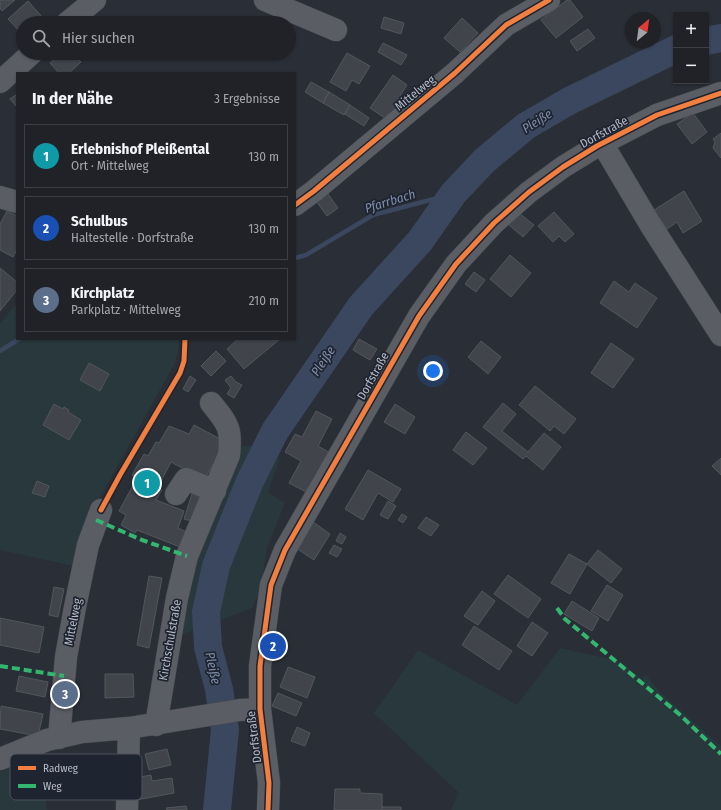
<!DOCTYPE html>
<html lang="de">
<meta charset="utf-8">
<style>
:root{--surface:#202228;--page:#282a30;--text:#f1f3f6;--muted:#a2a4a8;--line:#3d3f45;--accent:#848994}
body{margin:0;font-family:"Fira Sans Condensed",sans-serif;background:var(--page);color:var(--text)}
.controls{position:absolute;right:12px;top:12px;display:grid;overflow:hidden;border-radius:0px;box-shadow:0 1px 3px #0004}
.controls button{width:36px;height:36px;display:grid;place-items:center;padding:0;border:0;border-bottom:1px solid var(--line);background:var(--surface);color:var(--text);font:20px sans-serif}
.compass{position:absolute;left:625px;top:12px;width:36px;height:36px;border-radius:50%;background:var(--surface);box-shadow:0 1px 3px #0004;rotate:29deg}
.you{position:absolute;left:433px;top:371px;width:14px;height:14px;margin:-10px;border:3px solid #fff;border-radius:50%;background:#1a73e8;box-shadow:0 0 0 6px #1a73e833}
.badge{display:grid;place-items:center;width:26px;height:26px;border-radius:50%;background:var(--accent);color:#fff;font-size:13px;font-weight:700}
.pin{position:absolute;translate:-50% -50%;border:2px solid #fff;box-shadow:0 1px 4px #0006}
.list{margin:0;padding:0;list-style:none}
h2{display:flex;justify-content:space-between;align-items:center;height:52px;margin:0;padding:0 16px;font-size:17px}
h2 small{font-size:13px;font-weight:400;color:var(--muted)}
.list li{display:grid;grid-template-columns:26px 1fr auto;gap:12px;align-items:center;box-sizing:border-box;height:64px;margin:0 8px 8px;padding:0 8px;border:1px solid var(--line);border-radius:0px}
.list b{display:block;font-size:15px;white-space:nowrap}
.list p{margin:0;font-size:13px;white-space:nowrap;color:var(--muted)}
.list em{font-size:13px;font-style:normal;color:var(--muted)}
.icon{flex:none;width:22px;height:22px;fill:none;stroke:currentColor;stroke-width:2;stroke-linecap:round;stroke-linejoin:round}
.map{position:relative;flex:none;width:721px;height:810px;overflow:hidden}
.search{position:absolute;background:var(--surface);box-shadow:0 1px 3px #0004;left:16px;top:16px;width:280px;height:44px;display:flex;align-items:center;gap:10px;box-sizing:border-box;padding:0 14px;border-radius:22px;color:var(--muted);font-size:15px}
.panel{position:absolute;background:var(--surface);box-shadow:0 1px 3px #0004;left:16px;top:72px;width:280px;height:268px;border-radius:0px}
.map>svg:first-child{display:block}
.green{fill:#28383c}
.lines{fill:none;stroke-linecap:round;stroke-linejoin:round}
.stream{stroke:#3b475e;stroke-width:4.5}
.river{stroke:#3b475e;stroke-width:28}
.building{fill:#41444b;stroke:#52565d}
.minor-casing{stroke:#46494f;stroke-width:23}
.path{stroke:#585c61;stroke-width:2.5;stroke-dasharray:3 3;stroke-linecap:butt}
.minor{stroke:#5a5d64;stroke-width:22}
.quiet{stroke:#33b770;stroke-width:4;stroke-dasharray:8 4;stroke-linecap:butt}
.cycleway-casing{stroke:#1e2430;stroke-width:8}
.cycleway{stroke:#f27e40;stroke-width:5}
.labels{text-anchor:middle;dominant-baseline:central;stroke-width:3.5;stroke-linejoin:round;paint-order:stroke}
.street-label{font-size:12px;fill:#b5bac6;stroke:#1e2430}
.water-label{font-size:13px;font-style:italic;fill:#7f8eab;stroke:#1e2430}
.key{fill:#1e2430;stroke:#4b515d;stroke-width:1}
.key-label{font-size:11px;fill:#b5bac6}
</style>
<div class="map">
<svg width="721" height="810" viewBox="0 0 721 810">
<rect width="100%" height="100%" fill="#2a2e36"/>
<path class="green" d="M 17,303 L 17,339 L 178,339 L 179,348 L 175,363 L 98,501 L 78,567 L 0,550 L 0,324 Z
M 259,445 L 280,460 L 268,492 L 285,503 L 267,548 L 261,589 L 252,608 L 174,638 L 191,566 L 241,446 Z
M 560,648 L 619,661 L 642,679 L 646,675 L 660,692 L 721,746 L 721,810 L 451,810 L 459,793 L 374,713 L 418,650 L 517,705 Z
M 39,757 L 47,810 L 0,810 L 0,772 Z"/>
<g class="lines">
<path class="stream" d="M 295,258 L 306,255 L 373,215 L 453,194
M 0,351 L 19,339"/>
<path class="river" d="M 706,41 L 721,38
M 217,810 L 225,730 L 219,689 L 208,647 L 206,612 L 216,566 L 227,538 L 250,481 L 275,431 L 361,306 L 420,241 L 453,194 L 484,161 L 526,126 L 569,101 L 676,49"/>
</g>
<path class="building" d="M 0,0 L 15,0 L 2,11 L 0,8 Z
M 567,0 L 570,0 L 583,17 L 556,38 L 541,20 Z
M 28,1 L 43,18 L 37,23 L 23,23 L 23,35 L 8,19 Z
M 384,17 L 404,23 L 401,34 L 381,28 Z
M 462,18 L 478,33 L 460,52 L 444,38 Z
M 588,29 L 595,38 L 577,51 L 570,41 Z
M 383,43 L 407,55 L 401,65 L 378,52 Z
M 61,53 L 72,53 L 81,62 L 69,73 L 59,73 L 50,63 Z
M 347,53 L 370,66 L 359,84 L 352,80 L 346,91 L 330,82 Z
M 393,75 L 407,85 L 396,102 L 401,106 L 393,117 L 388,114 L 385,118 L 370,108 Z
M 311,82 L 329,92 L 323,103 L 305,92 Z
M 329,92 L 350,105 L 344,115 L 323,103 Z
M 17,94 L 17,107 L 10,99 Z
M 350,105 L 369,118 L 364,126 L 345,114 Z
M 693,113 L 707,132 L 692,144 L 677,124 Z
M 721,133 L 721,158 L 713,148 L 715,142 L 713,139 Z
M 325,190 L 338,208 L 327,216 L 314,198 Z
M 684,191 L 702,221 L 683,233 L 677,222 L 667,229 L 654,210 Z
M 7,211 L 17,216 L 17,250 L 13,257 L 0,250 L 0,224 Z
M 554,212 L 574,234 L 565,242 L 559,236 L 553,242 L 538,226 Z
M 519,213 L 534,225 L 523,237 L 509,225 Z
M 510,255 L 531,273 L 511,297 L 490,279 Z
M 0,268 L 17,282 L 17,290 L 0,311 Z
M 474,272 L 485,280 L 476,292 L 465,284 Z
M 614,281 L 629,292 L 635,283 L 657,298 L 637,328 L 600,303 Z
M 238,339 L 280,339 L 244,369 L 227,349 Z
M 359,339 L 377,349 L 370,360 L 353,350 Z
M 481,341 L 501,357 L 488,374 L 468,357 Z
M 611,343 L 634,359 L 613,388 L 591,373 Z
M 216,351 L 226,361 L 211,376 L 201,366 Z
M 89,363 L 109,374 L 100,391 L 80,380 Z
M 190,376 L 196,380 L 188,392 L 183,389 Z
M 231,376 L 236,382 L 242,385 L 234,398 L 227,394 L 231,388 L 225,380 Z
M 535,386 L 576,419 L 564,434 L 554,426 L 550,431 L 519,405 Z
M 503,403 L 516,414 L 502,431 L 528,452 L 544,433 L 561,447 L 543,470 L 526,456 L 523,459 L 483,427 Z
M 54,404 L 63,409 L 64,407 L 69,410 L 68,412 L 81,420 L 69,440 L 43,425 Z
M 395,404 L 415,417 L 405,434 L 384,422 Z
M 316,411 L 332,419 L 318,446 L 332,454 L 310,494 L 289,483 L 301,461 L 285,452 L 295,434 L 302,437 Z
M 194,425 L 226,442 L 205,478 L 202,479 L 171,462 L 158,487 L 162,490 L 156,500 L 184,511 L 178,528 L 187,532 L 180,547 L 137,530 L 135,533 L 121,525 L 126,515 L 119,511 L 137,478 L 132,475 L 144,454 L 148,456 L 156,442 L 159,443 L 169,426 L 189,434 Z
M 466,432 L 487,448 L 473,465 L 453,450 Z
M 721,458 L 721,475 L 712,466 Z
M 368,470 L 401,489 L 393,502 L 378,493 L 363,520 L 345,509 Z
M 37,481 L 49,486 L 45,497 L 32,493 Z
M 193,491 L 208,495 L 199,523 L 184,519 Z
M 388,501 L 396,506 L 388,519 L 380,515 Z
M 402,514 L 407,517 L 403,523 L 398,520 Z
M 426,517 L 439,525 L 431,536 L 418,528 Z
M 313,522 L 330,534 L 314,560 L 296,548 Z
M 340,533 L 346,537 L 342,544 L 336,541 Z
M 334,545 L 342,549 L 337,557 L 329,553 Z
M 598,550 L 622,569 L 611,583 L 587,564 Z
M 569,554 L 587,564 L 570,594 L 551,583 Z
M 508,575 L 541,599 L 528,618 L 494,594 Z
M 149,576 L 162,578 L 149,648 L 137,645 Z
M 607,585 L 623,595 L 608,621 L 591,611 Z
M 54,587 L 64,589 L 58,617 L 49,615 Z
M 482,591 L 495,601 L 478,625 L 464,616 Z
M 572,601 L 599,618 L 592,631 L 564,614 Z
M 0,618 L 44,627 L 39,653 L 0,645 Z
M 532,622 L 548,633 L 532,656 L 517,646 Z
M 474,626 L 512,651 L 499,670 L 462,645 Z
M 288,667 L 315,677 L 307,698 L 280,687 Z
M 105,674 L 133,674 L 134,697 L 105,698 Z
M 19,676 L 48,682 L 45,697 L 16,691 Z
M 278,693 L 302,703 L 296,716 L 272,706 Z
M 1,706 L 43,714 L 38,736 L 0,729 Z
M 297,727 L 310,733 L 305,746 L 291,741 Z
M 167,749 L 171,765 L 149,770 L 145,754 Z
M 151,775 L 152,781 L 172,778 L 174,793 L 136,800 L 135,778 Z
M 335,789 L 360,789 L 360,793 L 382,794 L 382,810 L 334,810 Z
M 186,806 L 187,810 L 167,810 L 166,808 Z
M 382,807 L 401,807 L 401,810 L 382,810 Z"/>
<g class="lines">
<g class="minor-casing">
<path id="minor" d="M 265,0 L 336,30
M 67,23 L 95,0
M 0,82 L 32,53
M 602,143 L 650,224 L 721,335
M 0,197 L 17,202
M 295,205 L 314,191 L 455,73 L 506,25 L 549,0
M 176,494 L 186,479 L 215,491
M 156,725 L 177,598 L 187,556 L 229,455 C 232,428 228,424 211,403
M 59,738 L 66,657 L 75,607 L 88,545 L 101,510
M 0,759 L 47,740 L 82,732 L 129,728 L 240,710 L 260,709
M 127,810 L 129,728
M 268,810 L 269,783 L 260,709 L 260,666 L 271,585 L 285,550 L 419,316 L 456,264 L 494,223 L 529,192 L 563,167 L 597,146 L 657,115 L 721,93"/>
</g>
<path class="path" d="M 109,495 L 180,373 L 184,361 L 185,339"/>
<use href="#minor" class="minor"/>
<path class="quiet" d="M 96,520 L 142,540 L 187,556
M 557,608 L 565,619 L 679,714 L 721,754
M 0,666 L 64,676"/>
<g class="cycleway-casing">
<path id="cycleway" d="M 295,205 L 314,191 L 455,73 L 506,25 L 549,0
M 101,510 L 120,475 L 180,373 L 184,361 L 185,339
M 268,810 L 269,783 L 260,709 L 260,666 L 271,585 L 285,550 L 419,316 L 456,264 L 494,223 L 529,192 L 563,167 L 597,146 L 657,115 L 721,93"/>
</g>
<use href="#cycleway" class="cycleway"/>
</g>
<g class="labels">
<g class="street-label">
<text transform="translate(415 93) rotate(-39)">Mittelweg</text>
<text transform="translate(604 132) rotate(-29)">Dorfstraße</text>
<text transform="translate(373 376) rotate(-61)">Dorfstraße</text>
<text transform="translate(73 622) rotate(-79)">Mittelweg</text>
<text transform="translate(170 640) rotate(-80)">Kirchschulstraße</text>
<text transform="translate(254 737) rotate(-97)">Dorfstraße</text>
</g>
<g class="water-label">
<text transform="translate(537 121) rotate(-32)">Pleiße</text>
<text transform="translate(390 201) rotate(-17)">Pfarrbach</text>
<text transform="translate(323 361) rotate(-56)">Pleiße</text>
<text transform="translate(213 668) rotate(78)">Pleiße</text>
</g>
</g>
<rect x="10" y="754" width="132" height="46" rx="6" class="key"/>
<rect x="18" y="766" width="18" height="4" fill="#f27e40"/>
<rect x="18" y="784" width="18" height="4" fill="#33b770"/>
<g class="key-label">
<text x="43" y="772">Radweg</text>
<text x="43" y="790">Weg</text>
</g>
</svg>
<div class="controls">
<button>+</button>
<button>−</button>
</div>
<svg class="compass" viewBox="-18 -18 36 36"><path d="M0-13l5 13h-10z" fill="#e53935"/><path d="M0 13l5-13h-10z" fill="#a2a4a8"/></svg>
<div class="you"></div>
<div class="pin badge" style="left:147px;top:483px;background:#0f9aa8">1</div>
<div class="pin badge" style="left:273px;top:646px;background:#1a4fb4">2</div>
<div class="pin badge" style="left:65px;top:694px;background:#5c6f8a">3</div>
<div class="search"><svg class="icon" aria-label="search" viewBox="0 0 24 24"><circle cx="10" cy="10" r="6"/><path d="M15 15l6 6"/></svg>Hier suchen</div>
<section class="panel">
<h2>In der Nähe<small>3 Ergebnisse</small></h2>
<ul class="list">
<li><span class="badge" style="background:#0f9aa8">1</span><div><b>Erlebnishof Pleißental</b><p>Ort · Mittelweg</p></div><em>130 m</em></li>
<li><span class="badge" style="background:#1a4fb4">2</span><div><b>Schulbus</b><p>Haltestelle · Dorfstraße</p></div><em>130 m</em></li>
<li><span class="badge" style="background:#5c6f8a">3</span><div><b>Kirchplatz</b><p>Parkplatz · Mittelweg</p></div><em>210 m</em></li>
</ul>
</section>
</div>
